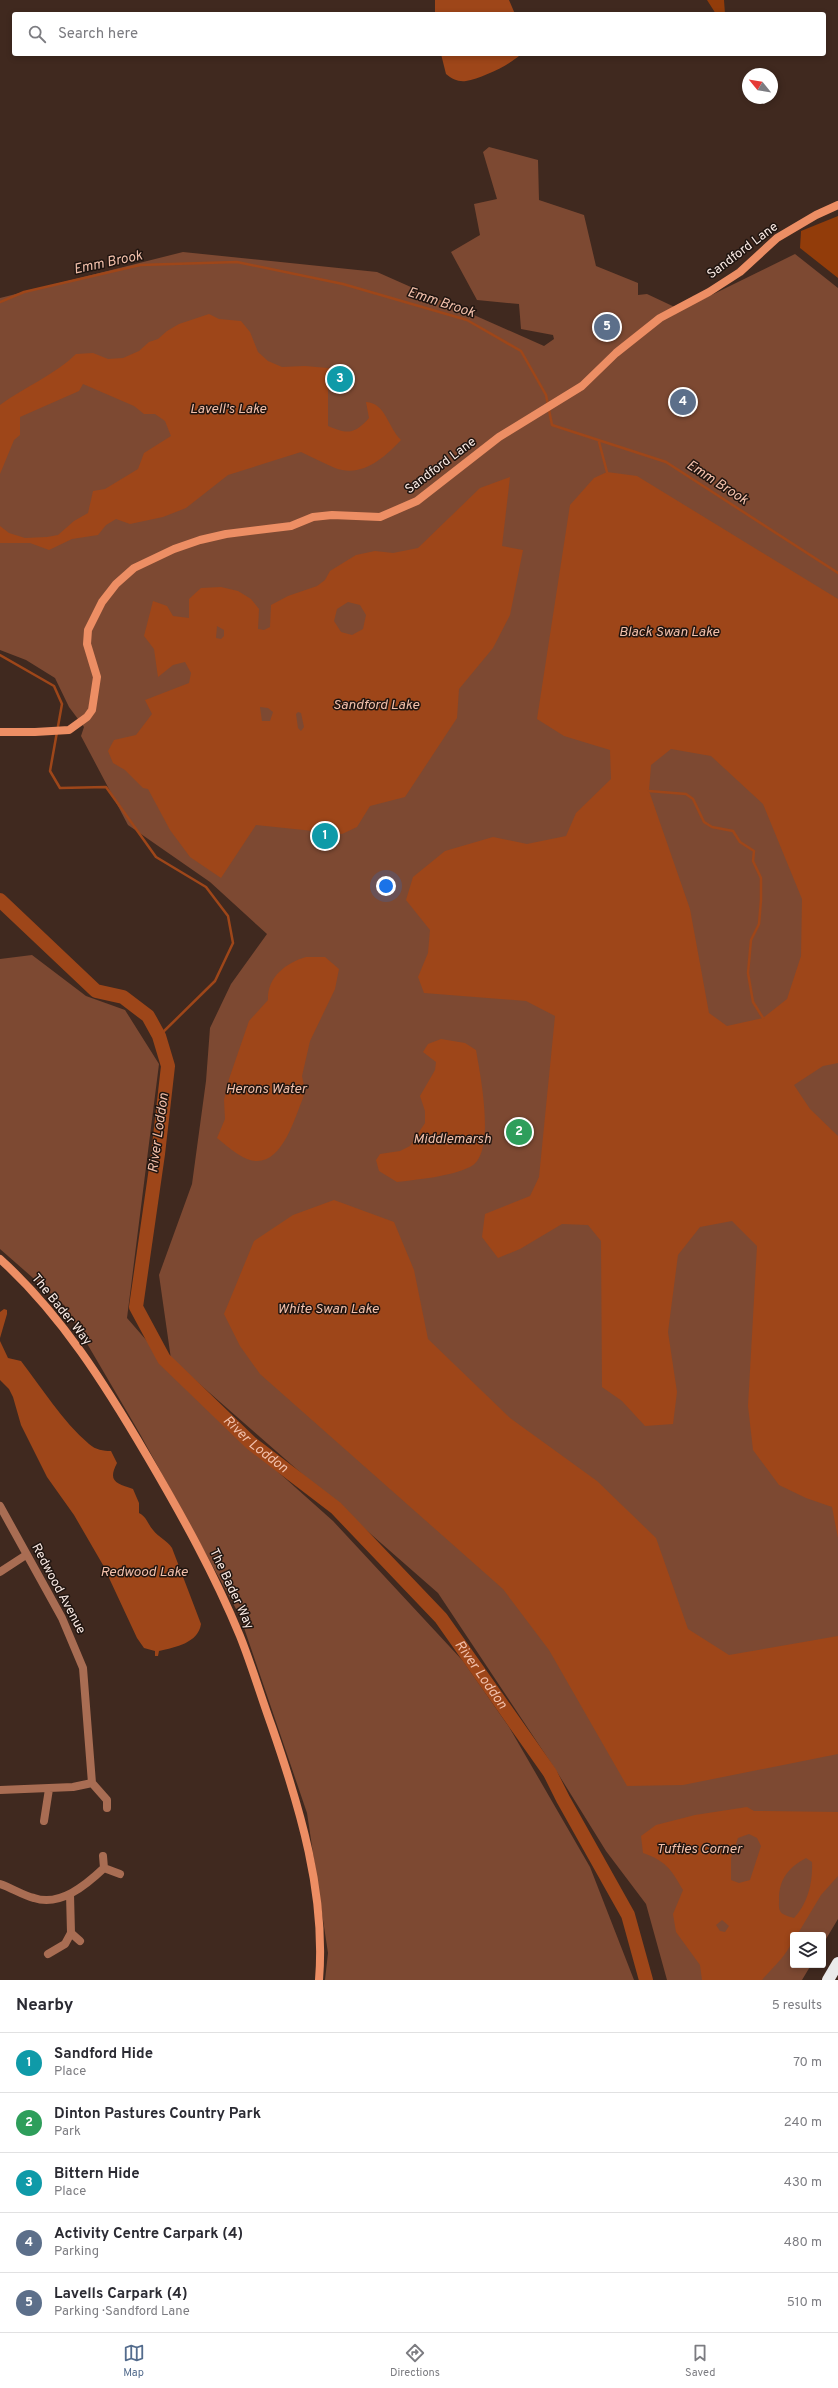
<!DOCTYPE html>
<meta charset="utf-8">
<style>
:root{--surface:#fff;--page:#f7f7f7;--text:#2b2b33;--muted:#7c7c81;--line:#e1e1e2;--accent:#546c8d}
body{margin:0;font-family:Overpass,sans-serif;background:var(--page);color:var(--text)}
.controls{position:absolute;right:12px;bottom:12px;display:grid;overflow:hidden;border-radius:4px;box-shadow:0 2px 6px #0003}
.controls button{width:36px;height:36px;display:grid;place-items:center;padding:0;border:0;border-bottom:1px solid var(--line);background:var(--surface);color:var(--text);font:20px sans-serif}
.compass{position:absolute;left:742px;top:68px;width:36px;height:36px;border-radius:50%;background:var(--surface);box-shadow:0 2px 6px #0003;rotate:300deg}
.you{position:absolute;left:386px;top:886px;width:14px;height:14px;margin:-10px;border:3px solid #fff;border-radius:50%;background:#1a73e8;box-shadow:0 0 0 6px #1a73e833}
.badge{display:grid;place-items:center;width:26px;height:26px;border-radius:50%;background:var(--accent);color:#fff;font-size:13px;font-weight:700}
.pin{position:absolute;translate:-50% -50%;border:2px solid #fff;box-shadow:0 1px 4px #0006}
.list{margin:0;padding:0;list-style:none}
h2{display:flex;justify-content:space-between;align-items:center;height:52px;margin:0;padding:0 16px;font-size:17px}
h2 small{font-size:13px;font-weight:400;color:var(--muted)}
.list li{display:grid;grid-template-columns:26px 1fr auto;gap:12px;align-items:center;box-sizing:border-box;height:60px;padding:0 16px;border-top:1px solid var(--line)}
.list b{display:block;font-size:15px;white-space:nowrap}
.list p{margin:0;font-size:13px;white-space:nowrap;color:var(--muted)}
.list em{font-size:13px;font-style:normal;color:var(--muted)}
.icon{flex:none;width:22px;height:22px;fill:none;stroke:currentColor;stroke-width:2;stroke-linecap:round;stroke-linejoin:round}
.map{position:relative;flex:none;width:838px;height:1980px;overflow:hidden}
.search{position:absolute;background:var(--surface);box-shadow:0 2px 6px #0003;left:12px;right:12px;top:12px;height:44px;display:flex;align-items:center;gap:10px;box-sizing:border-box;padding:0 14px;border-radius:4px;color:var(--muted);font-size:15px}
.sheet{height:352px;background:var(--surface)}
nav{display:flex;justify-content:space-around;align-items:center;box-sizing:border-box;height:56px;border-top:1px solid var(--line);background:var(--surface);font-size:11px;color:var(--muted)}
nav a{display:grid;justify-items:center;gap:2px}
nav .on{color:var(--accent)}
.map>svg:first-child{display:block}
.green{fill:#7d4932}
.forest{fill:#923c0a}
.water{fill:#9e4619;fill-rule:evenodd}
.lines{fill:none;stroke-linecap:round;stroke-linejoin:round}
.stream{stroke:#9e4619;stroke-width:2.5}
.river{stroke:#9e4619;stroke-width:14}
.street{stroke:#a96d53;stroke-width:8}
.secondary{stroke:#ed8e64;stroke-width:8}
.highway{stroke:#ebebeb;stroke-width:12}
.labels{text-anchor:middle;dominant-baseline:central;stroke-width:3;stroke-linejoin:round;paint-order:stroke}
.street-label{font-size:13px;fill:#faeae4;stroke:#201510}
.water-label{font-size:14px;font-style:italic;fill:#f1bfaa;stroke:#201510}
</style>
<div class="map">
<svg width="838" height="1980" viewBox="0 0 838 1980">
<rect width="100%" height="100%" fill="#40291f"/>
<path class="green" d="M 489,147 L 538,160 L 539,200 L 584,215 L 596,266 L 638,283 L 638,295 L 647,294 L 681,310 L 795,254 L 838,288 L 838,1919 L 823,1944 L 823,1935 L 793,1935 L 793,1965 L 811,1965 L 802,1980 L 667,1980 L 646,1904 L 606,1851 L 557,1772 L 438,1593 L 171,1359 L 159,1275 L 192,1184 L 206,1081 L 210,1028 L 231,984 L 267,934 L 210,882 L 128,825 L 81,736 L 84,727 L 69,707 L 55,678 L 26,660 L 0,650 L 0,298 L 183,252 L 377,272 L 544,346 L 554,339 L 553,335 L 521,329 L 519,304 L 477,300 L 451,252 L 480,235 L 474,204 L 497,199 L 483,152 Z
M 32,955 L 86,996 L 125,1010 L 159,1064 L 127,1318 L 201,1403 L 333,1521 L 463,1661 L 509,1727 L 590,1867 L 634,1980 L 325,1980 L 328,1953 L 307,1813 L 240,1616 L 140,1434 L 65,1306 L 0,1249 L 0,959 Z"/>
<path class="forest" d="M 707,0 L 724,0 L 725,14 L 716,14 Z
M 838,216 L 838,278 L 800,248 L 801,231 Z"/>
<path class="water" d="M 435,0 L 509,0 L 515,14 L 435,14 Z
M 441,54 L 521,54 C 510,65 482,78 466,81 C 458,82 452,79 446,74 Z
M 209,314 L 219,319 L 241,321 L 250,332 L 258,352 L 268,361 L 282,367 L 305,366 L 339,369 L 328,388 L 328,426 C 347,434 354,435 369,418 L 366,402 C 386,403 388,428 401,440 C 384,458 362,478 335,468 C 323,463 312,457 301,452 L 228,475 L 186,508 L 163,517 L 130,524 L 116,519 L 106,525 L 98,535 L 72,539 L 49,550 L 30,543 L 0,543 L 0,526 L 9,533 L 25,538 L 47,537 L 58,535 L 74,521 L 88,513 L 93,491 L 105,489 L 138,469 L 144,453 L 171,436 L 165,421 L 155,414 L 144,414 L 134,406 L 83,384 L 79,391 L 20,417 L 20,435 L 14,440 L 0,474 L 0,405 C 24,387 55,375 76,354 L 93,353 L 108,359 L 123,358 L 139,351 L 149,342 L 158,339 L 167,331 L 179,324 Z
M 607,472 L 637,476 L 838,599 L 838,1063 L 823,1066 L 794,1085 L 810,1109 L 838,1136 L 838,1538 L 832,1507 L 806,1498 L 779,1485 L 753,1450 L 748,1406 L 757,1246 L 732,1221 L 700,1227 L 678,1255 L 668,1332 L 677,1392 L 673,1424 L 645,1426 L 622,1401 L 602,1387 L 601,1241 L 588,1225 L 562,1224 L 520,1249 L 498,1258 L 482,1237 L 485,1214 L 530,1196 L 539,1177 L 555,1016 L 526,1001 L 424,993 L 418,977 L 428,953 L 430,930 L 406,900 L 413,877 L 445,851 L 493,837 L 527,844 L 566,836 L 576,813 L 611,779 L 610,750 L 564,736 L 537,719 L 570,505 L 594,478 ZM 671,749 L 711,756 L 763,804 L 802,899 L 801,956 L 787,999 L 763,1018 L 727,1026 L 709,1013 L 690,909 L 649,791 L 651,765 Z
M 510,477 L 502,546 L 523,550 L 510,615 L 493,648 L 459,689 L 457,718 L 405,797 L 370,806 L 357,827 L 342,834 L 256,825 L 221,878 L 190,857 L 170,830 L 148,789 L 143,788 L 125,770 L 113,763 L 108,751 L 114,740 L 136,735 L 152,714 L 145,700 L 189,683 L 191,673 L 185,662 L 173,665 L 158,677 L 154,649 L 144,636 L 153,601 L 167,606 L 173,616 L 189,618 L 189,599 L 201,588 L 221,587 L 238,591 L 251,599 L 259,609 L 258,629 L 264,630 L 270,627 L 271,605 L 288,596 L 317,586 L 325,580 L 330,571 L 356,555 L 375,551 L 393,553 L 418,548 L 480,488 ZM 348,602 L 360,605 L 366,615 L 363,629 L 352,635 L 341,632 L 334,621 L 337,609 ZM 217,626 L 224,630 L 224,636 L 221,639 L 216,638 ZM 260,707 L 268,708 L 273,712 L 270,721 L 262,721 ZM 298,712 L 301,713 L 304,727 L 301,731 L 298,728 L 296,714 Z
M 306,957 L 325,957 L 339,969 L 335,989 L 310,1041 L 302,1076 L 305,1090 L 303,1098 C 294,1120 280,1172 247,1159 C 237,1155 226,1145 217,1138 L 225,1119 L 224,1100 L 229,1079 L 249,1021 L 268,1000 C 267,978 285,963 306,957 Z
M 441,1039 L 465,1043 L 476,1050 C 480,1074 497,1155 470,1167 C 448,1177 421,1179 397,1182 L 379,1171 L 376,1160 L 380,1154 L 400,1151 L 410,1146 L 425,1123 L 425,1111 L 420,1096 L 435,1070 L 436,1062 L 423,1052 L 428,1044 Z
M 334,1200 L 394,1222 L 414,1270 L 428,1339 L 510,1418 L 597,1481 L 656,1538 L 688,1629 L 729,1655 L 838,1636 L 838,1754 L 683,1785 L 627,1786 L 549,1650 L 503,1589 L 260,1374 L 240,1346 L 224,1314 L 254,1241 L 293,1215 Z
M 4,1309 L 7,1310 L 7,1314 L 0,1338 L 0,1312 Z
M 0,1341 L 8,1358 L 21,1361 C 42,1388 62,1421 89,1444 C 96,1450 103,1451 111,1451 L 117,1463 C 107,1482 117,1483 133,1489 L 139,1503 L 139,1513 C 147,1517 147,1523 153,1530 C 159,1538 167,1540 172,1548 L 201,1624 C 198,1643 176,1647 159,1651 L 158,1656 L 155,1656 L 155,1651 L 144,1648 L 137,1638 L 103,1565 L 74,1515 L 47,1477 L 21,1425 L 13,1397 L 9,1389 L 0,1380 Z
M 747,1807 L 754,1811 L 838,1812 L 838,1876 L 821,1895 L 797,1935 L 793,1935 C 793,1950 772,1968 762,1980 L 702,1980 L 700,1965 L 676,1932 L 673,1914 L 683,1890 C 671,1869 666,1861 643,1853 L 641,1836 L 656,1825 L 695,1815 ZM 749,1834 L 757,1838 L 761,1846 L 750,1880 L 739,1883 L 731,1880 L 731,1858 L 738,1838 ZM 806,1858 L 812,1862 C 813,1882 808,1903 794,1918 C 791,1917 786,1916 783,1914 C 778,1911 779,1905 779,1900 C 779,1879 788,1868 806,1858 ZM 722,1920 L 729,1926 L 725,1932 L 720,1931 L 716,1925 Z"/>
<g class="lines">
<path class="stream" d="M 0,302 L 24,292 L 140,265 L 237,262 L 343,284 L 467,320 L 521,351 L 546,395 L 552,425 L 666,462 L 838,573
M 599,442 L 607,472
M 0,655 L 54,686 L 62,704 L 50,771 L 60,788 L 106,787 L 156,857 L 206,887 L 228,916 L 233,943 L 215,981 L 159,1036
M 649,791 L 686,794 L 693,799 L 704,822 L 712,827 L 733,831 L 740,842 L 754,851 L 753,861 L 761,878 L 761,900 L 759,924 L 751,940 L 748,973 L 753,1002 L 763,1018"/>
<path class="river" id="s1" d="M 0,900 L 96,991 L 123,997 L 148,1016 L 159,1036 L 168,1066 L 158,1154 L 136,1307 L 164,1359 L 251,1443 L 336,1508 L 441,1618 L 550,1773 L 563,1799 L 628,1915 L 646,1980"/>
<path class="street" d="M 0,1506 L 62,1618 L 83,1668 L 92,1783
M 0,1572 L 26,1555
M 0,1790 L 73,1787 L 92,1783 L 107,1800 L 107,1808
M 44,1821 L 49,1789
M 103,1856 L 104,1868
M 0,1884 C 12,1888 22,1895 34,1898 C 60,1907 86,1885 104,1868 L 120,1874
M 70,1894 L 71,1933 L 80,1941
M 48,1954 L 65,1944 L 71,1933"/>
<path class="secondary" d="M 0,732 L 35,732 L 69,730 L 87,717 L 92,710 L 97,677 L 87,644 L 88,630 L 102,602 L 116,584 L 134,568 L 174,549 L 200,540 L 226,534 L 291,526 L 313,517 L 332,515 L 380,517 L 417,501 L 499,437 L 582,386 L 616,353 L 660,318 L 709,292 L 740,272 L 777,238 L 816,215 L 838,205
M 0,1259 C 61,1314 106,1386 147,1456 C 181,1514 214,1573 240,1636 C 252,1666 261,1697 272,1727 C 300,1808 326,1894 319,1980"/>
<path class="highway" d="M 828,1980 L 838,1963"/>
</g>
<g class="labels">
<g class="street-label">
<text transform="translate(743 251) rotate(-37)">Sandford Lane</text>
<text transform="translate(441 466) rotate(-37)">Sandford Lane</text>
<text transform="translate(61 1310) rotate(51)">The Bader Way</text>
<text transform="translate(58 1589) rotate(62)">Redwood Avenue</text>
<text transform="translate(231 1589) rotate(65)">The Bader Way</text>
</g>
<g class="water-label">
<text transform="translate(108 263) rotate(-12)">Emm Brook</text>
<text transform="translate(441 303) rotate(18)">Emm Brook</text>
<text x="228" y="409">Lavell's Lake</text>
<text transform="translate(717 483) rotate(33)">Emm Brook</text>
<text x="669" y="632">Black Swan Lake</text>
<text x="376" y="705">Sandford Lake</text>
<text x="266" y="1089">Herons Water</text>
<text transform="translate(159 1133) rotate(-82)">River Loddon</text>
<text x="452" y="1139">Middlemarsh</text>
<text x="328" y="1309">White Swan Lake</text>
<text stroke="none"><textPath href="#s1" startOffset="673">River Loddon</textPath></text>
<text x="144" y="1572">Redwood Lake</text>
<text stroke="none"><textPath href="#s1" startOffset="997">River Loddon</textPath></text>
<text x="699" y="1849">Tufties Corner</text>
</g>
</g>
</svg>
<div class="controls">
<button><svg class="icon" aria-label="layers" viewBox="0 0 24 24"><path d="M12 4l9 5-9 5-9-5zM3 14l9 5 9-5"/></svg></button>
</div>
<svg class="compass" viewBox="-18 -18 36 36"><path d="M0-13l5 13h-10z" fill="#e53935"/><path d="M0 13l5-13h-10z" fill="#7c7c81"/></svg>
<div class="you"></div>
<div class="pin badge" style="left:325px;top:836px;background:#0f9aa8">1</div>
<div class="pin badge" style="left:519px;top:1132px;background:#2e9e5b">2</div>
<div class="pin badge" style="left:340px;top:379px;background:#0f9aa8">3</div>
<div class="pin badge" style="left:683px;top:402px;background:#5c6f8a">4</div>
<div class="pin badge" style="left:607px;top:327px;background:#5c6f8a">5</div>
<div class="search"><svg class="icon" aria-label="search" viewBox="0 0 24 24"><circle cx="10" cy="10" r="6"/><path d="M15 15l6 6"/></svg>Search here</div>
</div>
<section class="sheet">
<h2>Nearby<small>5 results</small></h2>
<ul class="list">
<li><span class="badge" style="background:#0f9aa8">1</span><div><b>Sandford Hide</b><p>Place</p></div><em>70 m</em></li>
<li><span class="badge" style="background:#2e9e5b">2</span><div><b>Dinton Pastures Country Park</b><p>Park</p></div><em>240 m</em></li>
<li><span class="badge" style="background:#0f9aa8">3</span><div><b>Bittern Hide</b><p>Place</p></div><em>430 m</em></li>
<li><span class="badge" style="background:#5c6f8a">4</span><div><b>Activity Centre Carpark (4)</b><p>Parking</p></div><em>480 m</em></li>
<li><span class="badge" style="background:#5c6f8a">5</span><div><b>Lavells Carpark (4)</b><p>Parking · Sandford Lane</p></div><em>510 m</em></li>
</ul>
</section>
<nav>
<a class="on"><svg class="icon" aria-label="map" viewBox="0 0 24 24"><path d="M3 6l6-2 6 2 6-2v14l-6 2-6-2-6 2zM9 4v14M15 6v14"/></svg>Map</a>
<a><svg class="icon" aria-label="directions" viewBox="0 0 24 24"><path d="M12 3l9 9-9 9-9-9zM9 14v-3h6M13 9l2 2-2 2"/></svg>Directions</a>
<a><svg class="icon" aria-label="saved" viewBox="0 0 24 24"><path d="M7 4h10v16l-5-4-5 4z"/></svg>Saved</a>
</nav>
